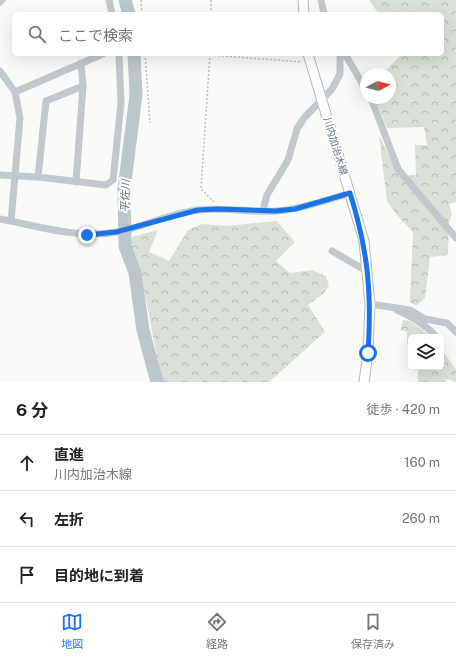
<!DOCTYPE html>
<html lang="ja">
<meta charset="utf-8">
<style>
:root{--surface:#fff;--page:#f6f6f6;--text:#222;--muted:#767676;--line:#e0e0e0;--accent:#1a73e8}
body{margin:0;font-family:"Public Sans","Noto Sans JP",sans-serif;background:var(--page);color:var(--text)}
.controls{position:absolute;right:12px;bottom:12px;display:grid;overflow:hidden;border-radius:6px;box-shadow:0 4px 16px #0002}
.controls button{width:36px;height:36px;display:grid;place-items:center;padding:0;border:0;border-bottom:1px solid var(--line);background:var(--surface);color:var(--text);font:20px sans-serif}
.compass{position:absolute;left:360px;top:68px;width:36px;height:36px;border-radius:50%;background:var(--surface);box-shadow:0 4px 16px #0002;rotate:83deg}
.stop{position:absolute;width:12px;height:12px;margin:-9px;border:3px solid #1a73e8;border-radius:50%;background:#fff}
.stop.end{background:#1a73e8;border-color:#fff;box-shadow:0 1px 4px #0008}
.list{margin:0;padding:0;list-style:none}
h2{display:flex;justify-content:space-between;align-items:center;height:52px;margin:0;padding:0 16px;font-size:17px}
h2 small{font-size:13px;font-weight:400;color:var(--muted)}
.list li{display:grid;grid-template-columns:26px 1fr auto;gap:12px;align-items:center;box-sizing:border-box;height:56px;padding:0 16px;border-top:1px solid var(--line)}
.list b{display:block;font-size:15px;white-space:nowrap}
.list p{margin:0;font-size:13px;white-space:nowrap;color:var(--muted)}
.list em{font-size:13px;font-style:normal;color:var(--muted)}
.icon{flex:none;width:22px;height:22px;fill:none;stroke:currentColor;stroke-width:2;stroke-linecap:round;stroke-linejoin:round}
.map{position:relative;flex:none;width:456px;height:382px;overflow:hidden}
.search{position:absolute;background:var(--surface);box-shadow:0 4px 16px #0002;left:12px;right:12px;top:12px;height:44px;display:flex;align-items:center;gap:10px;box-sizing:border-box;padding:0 14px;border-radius:6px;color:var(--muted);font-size:15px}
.sheet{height:220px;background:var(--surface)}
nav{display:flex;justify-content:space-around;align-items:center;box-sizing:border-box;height:56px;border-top:1px solid var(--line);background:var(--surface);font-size:11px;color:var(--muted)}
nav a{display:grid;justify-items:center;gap:2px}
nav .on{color:var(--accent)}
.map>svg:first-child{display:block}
</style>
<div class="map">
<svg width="456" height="382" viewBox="0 0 456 382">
<defs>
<pattern id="forest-crowns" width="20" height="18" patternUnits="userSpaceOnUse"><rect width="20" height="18" fill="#dadfd7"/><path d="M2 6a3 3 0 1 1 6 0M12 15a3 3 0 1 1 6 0" fill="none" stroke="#b4b9b4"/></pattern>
</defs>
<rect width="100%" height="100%" fill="#fafaf8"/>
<!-- forest -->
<g fill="url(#forest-crowns)">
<path d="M 369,0 L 456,0 L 456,202 L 449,204 L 452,214 L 449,221 L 448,255 L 430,257 L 425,298 L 416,306 L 410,302 L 413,232 L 396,214 L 387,201 L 379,135 L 399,176 L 416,175 L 415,145 L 427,145 L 424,127 L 387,128 L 375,98 L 390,98 L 390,74 L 382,74 L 402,54 L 442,54 L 442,14 L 379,14 Z"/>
<path d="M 277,221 L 295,242 L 276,261 L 290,273 L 312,270 L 326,276 L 329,286 L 323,294 L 308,305 L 325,332 L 269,382 L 156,382 L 159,366 L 139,265 L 130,246 L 132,237 L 158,230 L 149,252 L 169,261 L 188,230 L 202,224 L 227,226 Z"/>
<path d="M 403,320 L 410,321 L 432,337 L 411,337 L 411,345 L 407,344 L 407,332 L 400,330 Z"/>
<path d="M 441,349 L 456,369 L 456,382 L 447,379 L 444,382 L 418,382 L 418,367 L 441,367 Z"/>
</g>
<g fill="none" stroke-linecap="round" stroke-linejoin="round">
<!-- river -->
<g stroke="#bbc7cb" stroke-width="13">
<path d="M 125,0 L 129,14"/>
<path d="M 134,54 L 136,95 L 124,189 L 125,246 L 135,273 L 143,330 L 157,382"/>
</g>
<!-- major casing -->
<g stroke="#b5babe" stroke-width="11">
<g id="major">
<path d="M 303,0 L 304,14"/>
<path d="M 308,54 L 364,241 L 370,304 L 368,353 L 364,382"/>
</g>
</g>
<!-- path -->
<g stroke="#bbbfc2" stroke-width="1.5" stroke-dasharray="2 2" stroke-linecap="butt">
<path d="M 141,0 L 142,14"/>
<path d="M 211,14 L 211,0"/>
<path d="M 145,54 L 150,123"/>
<path d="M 210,54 L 201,189 L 214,202"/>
<path d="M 210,55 L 302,62"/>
</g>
<!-- minor -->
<g stroke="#c3c8cc" stroke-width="7">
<path d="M 109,0 L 112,14"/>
<path d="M 321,0 L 324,14"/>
<path d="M 0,2 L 2,0"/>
<path d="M 345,54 L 366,90"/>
<path d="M 0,71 L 15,92 L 20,118 L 11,221"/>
<path d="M 15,92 L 103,54"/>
<path d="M 371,98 L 398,169 L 456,238"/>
<path d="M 0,175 L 38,177 L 106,185 L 113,180 L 121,103 L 119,54"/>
<path d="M 38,177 L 46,101 L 83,86"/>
<path d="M 76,182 L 83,86 L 81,63"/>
<path d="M 263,210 L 267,195 L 288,160 L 297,129 L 304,118 L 332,89 L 340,74 L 340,54"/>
<path d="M 0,219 C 38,226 78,239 117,232 C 144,227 170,213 198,210 C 225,207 251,213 277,211 C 302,209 326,200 351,193"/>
<path d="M 332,251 L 368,272"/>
<path d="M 370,304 L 410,310 L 425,319 L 447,323 L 456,332"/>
<path d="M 397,310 C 411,317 426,324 436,337"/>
</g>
<!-- major -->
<use href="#major" stroke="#fff" stroke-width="9"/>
</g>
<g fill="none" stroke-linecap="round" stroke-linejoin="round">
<!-- route -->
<path stroke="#1a73e8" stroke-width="5" d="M 87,235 L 116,232 L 198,210 L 218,209 L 275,211 L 295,209 L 350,193 C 368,250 372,294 368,353"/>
</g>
<g text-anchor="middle" stroke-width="4" stroke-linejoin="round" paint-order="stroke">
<!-- street labels -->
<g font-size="10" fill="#657683" stroke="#fff">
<text transform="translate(336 146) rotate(73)" y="4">川内加治木線</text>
</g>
<!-- water labels -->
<g font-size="11" font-style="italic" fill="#60757c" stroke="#fff">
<text transform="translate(125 196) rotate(-88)" y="4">平佐川</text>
</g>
</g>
</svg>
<div class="controls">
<button><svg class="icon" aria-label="layers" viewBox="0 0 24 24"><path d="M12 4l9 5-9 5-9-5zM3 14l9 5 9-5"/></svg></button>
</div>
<svg class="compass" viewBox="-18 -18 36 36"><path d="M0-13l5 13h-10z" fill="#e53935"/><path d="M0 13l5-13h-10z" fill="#767676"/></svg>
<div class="stop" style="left:368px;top:353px"></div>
<div class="stop end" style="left:87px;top:235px"></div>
<div class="search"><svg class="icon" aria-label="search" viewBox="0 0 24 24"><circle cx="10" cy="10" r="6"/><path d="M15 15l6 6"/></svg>ここで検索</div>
</div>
<section class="sheet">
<h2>6 分<small>徒歩 · 420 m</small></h2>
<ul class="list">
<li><svg class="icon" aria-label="ahead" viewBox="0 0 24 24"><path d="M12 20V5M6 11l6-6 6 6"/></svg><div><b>直進</b><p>川内加治木線</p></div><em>160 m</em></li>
<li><svg class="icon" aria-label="left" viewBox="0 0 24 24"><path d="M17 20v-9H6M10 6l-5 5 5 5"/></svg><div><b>左折</b></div><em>260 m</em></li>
<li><svg class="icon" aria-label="arrive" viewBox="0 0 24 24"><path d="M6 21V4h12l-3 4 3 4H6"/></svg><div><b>目的地に到着</b></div></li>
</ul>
</section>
<nav>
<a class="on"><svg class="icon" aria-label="map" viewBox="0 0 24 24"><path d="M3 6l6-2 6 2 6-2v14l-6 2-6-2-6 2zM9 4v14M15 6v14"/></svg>地図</a>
<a><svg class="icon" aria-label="directions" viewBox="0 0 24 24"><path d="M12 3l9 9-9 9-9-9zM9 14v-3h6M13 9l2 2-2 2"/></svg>経路</a>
<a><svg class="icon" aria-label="saved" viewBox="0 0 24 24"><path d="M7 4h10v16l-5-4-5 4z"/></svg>保存済み</a>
</nav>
